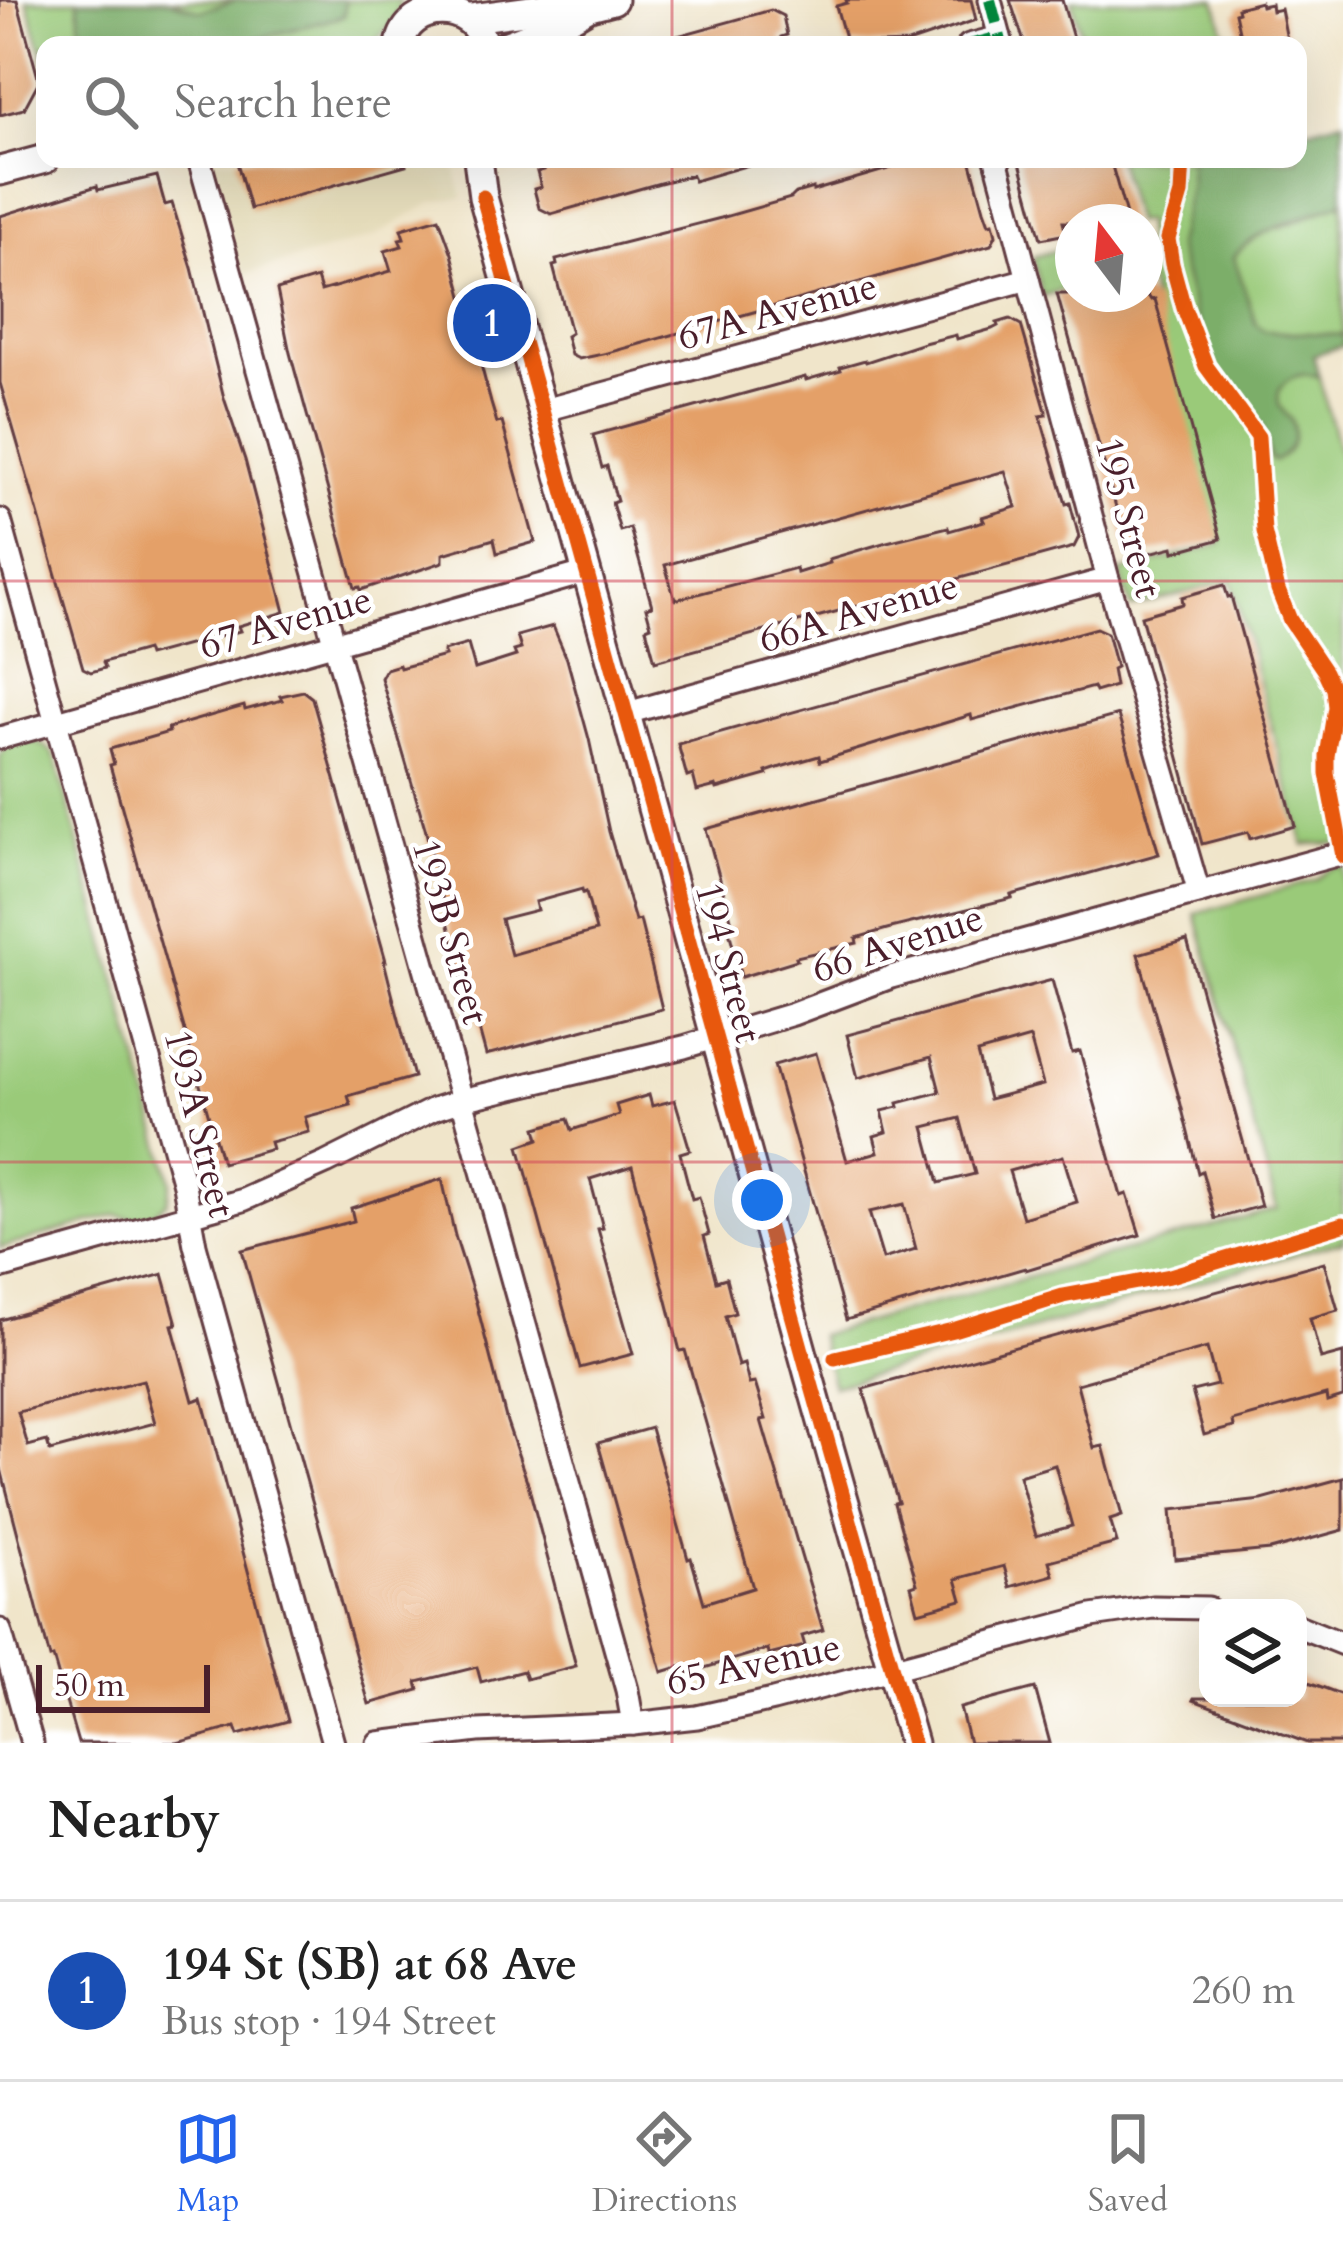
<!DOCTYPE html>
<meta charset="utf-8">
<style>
:root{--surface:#fff;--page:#f2f2f2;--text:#222;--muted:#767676;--line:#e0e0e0;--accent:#2563eb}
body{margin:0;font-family:Cardo,serif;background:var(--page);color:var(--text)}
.controls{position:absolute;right:36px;bottom:36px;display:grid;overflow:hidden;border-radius:24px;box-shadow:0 12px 48px #0002}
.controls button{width:108px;height:108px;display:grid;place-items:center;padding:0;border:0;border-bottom:3px solid var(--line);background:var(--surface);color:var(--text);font:60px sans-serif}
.compass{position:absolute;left:1055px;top:204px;width:108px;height:108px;border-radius:50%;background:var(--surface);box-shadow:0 12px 48px #0002;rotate:344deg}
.scale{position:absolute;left:36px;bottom:30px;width:174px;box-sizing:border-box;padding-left:12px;border:6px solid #4a1f2b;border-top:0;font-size:33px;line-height:42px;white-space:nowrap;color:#4a1f2b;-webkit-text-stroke:9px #fff;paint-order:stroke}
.you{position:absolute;left:762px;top:1200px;width:42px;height:42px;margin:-30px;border:9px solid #fff;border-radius:50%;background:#1a73e8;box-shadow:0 0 0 18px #1a73e833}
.badge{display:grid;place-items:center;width:78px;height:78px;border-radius:50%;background:var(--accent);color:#fff;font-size:39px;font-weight:700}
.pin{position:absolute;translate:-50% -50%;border:6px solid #fff;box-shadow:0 3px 12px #0006}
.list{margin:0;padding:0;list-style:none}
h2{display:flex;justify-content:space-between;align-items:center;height:156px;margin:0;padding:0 48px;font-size:51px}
h2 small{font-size:39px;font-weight:400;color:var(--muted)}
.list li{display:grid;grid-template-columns:78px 1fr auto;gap:36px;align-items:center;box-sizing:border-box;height:180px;padding:0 48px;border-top:3px solid var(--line)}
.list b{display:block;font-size:45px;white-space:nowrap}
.list p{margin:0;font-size:39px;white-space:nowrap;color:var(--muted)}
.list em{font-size:39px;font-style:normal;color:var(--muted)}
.icon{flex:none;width:66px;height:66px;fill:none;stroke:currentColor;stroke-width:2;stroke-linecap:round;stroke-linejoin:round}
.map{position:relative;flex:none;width:1343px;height:1743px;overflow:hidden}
.search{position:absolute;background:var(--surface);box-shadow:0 12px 48px #0002;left:36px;right:36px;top:36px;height:132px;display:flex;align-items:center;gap:30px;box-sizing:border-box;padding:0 42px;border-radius:24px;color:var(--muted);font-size:45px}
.sheet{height:336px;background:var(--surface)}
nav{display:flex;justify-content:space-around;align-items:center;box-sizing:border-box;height:168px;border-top:3px solid var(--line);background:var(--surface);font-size:33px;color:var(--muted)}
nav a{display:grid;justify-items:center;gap:6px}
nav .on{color:var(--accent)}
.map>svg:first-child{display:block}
</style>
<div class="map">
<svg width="1343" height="1743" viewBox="0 0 1343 1743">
<rect width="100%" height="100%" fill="#fff"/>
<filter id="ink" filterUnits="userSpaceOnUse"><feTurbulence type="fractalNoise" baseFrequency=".00833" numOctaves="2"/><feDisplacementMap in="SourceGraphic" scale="24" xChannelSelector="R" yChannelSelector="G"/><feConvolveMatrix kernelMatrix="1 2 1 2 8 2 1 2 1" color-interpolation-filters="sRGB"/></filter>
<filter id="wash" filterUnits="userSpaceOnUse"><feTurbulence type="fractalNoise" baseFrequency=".004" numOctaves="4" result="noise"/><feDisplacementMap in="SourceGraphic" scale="48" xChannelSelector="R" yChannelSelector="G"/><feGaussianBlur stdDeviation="2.7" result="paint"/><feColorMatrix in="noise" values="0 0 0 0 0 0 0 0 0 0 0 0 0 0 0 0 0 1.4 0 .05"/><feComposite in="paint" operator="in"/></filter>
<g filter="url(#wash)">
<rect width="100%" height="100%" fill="#f0e5ca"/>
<!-- built -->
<path fill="#e4dbba" d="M 210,159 L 452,159 L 463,197 L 433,202 L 373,237 L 242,275 Z"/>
<!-- green -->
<g fill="#9aca79" stroke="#727452" stroke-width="3">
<path d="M 27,0 L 400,0 L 400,1 C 397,22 385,33 369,45 L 45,45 L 45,64 Z"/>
<path d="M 1072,0 L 1216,0 L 1228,45 L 1084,45 Z"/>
<path d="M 1117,159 L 1259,159 L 1279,228 L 1343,202 L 1343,335 L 1307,333 L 1343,466 L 1343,842 C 1326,846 1319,842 1304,845 L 1231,580 L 1131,608 L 1120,572 L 1221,544 L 1145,271 L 1145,222 L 1134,222 Z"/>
<path d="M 1073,245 L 1073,287 L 1042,296 L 1033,257 Z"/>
<path d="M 25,741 C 39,741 51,747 56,760 L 171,1181 L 167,1202 L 152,1214 L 137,1219 L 116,1215 L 0,1248 L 0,754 L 9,746 Z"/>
<path d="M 1343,865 L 1343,1241 L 833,1386 L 819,1335 L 1277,1209 L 1196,914 L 1315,880 L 1329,869 Z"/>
</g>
<!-- forest -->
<g fill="#7bae69" stroke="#62664a" stroke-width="3">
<path d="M 78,0 L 169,0 L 200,11 L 238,0 L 345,0 L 344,16 L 234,45 L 86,45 L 80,25 Z"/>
<path d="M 1343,120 L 1343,202 C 1313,214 1251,231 1234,257 L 1256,324 L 1264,331 L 1343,335 L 1343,346 L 1313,355 L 1319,377 C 1302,369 1273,380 1279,404 C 1280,409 1288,416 1291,420 C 1299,437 1289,455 1274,461 L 1270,459 L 1262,427 L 1216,373 L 1195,315 L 1180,261 L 1176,245 L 1190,184 L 1189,159 L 1298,159 L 1298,132 Z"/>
</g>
<g id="blocks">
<!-- building -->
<g fill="#e4a068" fill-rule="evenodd">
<path d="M 0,0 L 17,0 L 39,81 L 24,109 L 0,115 Z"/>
<path d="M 846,0 L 971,0 L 976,20 L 908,43 L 847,45 L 836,6 L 847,3 Z"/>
<path d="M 1010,0 L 1062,0 L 1075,45 L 1025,45 Z"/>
<path d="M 1260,2 L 1261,6 L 1271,4 L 1272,11 L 1281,9 L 1288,45 L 1242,45 L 1235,13 L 1238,12 L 1237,8 Z"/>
<path d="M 771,10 L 783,16 L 787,35 L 781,37 L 783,45 L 671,45 L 670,38 Z"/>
<path d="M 236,159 L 405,159 L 406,165 L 250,209 Z"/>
<path d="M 541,159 L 748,159 L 749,165 L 694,181 L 692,175 L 660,183 L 551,214 L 539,208 L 534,189 L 541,187 L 537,172 L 544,170 Z"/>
<path d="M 922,159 L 970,159 L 984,210 L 989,224 L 993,223 L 996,235 L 991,245 L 608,353 L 579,359 L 571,355 L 566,336 L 571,333 L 553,266 L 557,265 L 556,260 L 721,218 L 791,198 L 796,193 L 813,188 L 813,191 Z"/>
<path d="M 1019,159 L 1110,159 L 1128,222 L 1063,222 L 1066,234 L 1041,239 Z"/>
<path d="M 157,176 L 165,205 L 172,203 L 192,268 L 224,398 L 245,460 L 285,612 L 238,626 L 240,631 L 148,656 L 146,650 L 103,662 L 105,668 L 91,672 L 83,668 L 0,383 L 0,216 L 97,186 L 98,190 Z"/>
<path d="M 439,218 L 452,254 L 491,403 L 497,423 L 502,422 L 535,542 L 497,553 L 494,539 L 443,554 L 443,562 L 361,590 L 360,587 L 355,588 L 330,498 L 290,353 L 277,290 L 317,278 L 321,291 L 391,271 L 385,251 L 402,246 L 399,239 L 404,238 L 401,229 Z"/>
<path d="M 1057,294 L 1147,294 L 1151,300 L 1155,299 L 1221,539 L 1174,552 L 1173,547 L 1130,558 Z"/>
<path d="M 1010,319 L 1021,325 L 1046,411 L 1046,415 L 1040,416 L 1066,504 L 1070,503 L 1079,537 L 1074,547 L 655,661 L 646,628 L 651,626 L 646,608 L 652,606 L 630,528 L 620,531 L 612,503 L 617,501 L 607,466 L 602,468 L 593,435 L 805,377 L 806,380 L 841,370 L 840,367 L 865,360 L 866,362 L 924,343 L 956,335 L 957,339 L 992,329 L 998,326 L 997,323 ZM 1005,471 L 1016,507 L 982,517 L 984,521 L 949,531 L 948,527 L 887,542 L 829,559 L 830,563 L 797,573 L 796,568 L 675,600 L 665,565 Z"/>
<path d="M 1224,585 L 1228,597 L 1231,596 L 1295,826 L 1250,839 L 1248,832 L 1202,844 L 1141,616 L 1183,604 L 1182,597 Z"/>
<path d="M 553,626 L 567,659 L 589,739 L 609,832 L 635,921 L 640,920 L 662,1009 L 486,1055 L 469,993 L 466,994 L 425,828 L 381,678 L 386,669 L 399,665 L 400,668 L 445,656 L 443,651 L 468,644 L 475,669 L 516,656 L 514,651 L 521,649 L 517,636 ZM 582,889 L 583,893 L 586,892 L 596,931 L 511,955 L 501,919 L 537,910 L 535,902 Z"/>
<path d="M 1096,628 L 1107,633 L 1116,667 L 1112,669 L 1115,686 L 1095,692 L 1093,687 L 972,720 L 971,715 L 820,761 L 819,756 L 784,766 L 766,772 L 767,775 L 717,789 L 716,786 L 697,791 L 693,775 L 687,777 L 678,744 Z"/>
<path d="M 303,691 L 312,698 L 386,961 L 384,961 L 392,993 L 414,1077 L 348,1096 L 351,1105 L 305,1117 L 309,1132 L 270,1142 L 272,1149 L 222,1163 L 110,765 L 114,764 L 110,749 L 169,732 L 168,728 L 244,706 L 245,710 L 282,700 L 280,696 Z"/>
<path d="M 1118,715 L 1159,854 L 1011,895 L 1012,898 L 887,929 L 856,938 L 857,943 L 796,957 L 797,960 L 741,977 L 728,927 L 733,926 L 706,829 Z"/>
<path d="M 1187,940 L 1261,1206 L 1215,1219 L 1202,1171 L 1198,1173 L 1180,1101 L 1138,954 Z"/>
<path d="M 1052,980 L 1072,1053 L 1080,1051 L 1121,1196 L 1127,1194 L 1140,1235 L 1026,1270 L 1025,1268 L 846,1320 L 774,1065 L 816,1053 L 847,1161 L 878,1152 L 874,1136 L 887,1132 L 882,1111 L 899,1107 L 898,1103 L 940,1092 L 931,1057 L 858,1078 L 847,1035 ZM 1030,1038 L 1043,1085 L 989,1099 L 977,1053 ZM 960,1118 L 975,1174 L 939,1183 L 924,1127 ZM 1063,1156 L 1077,1202 L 1023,1218 L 1009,1171 ZM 904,1204 L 916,1249 L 883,1259 L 869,1212 Z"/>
<path d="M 649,1095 L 652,1106 L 675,1100 L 690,1150 L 680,1153 L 692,1199 L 699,1197 L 709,1234 L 704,1236 L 716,1281 L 726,1278 L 735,1313 L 725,1316 L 738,1366 L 744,1364 L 749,1384 L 755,1383 L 766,1419 L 761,1420 L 823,1630 L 802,1636 L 805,1646 L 769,1655 L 768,1649 L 688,1673 L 685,1665 L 662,1672 L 598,1443 L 651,1428 L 688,1559 L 691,1558 L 704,1603 L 753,1588 L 685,1350 L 680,1351 L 632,1166 L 590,1179 L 603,1228 L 598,1229 L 633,1354 L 580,1368 L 519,1146 L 539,1139 L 536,1128 L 568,1119 L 572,1130 L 619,1115 L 616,1105 Z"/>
<path d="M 442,1179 L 455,1236 L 476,1302 L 507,1422 L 528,1484 L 576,1666 L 526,1679 L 523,1671 L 481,1682 L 477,1667 L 417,1682 L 419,1690 L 369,1704 L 242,1250 L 354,1221 L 351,1208 Z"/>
<path d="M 1324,1262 L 1338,1310 L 1310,1318 L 1321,1359 L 1343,1353 L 1343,1397 L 1327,1402 L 1326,1395 L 1233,1421 L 1234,1427 L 1204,1435 L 1192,1391 L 1217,1385 L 1207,1348 L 1077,1384 L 1094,1448 L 1103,1446 L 1122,1516 L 1110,1520 L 1117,1543 L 1049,1561 L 1053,1575 L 1010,1587 L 1004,1566 L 956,1579 L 962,1600 L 918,1612 L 911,1586 L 917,1584 L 894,1503 L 898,1502 L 863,1389 ZM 1055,1465 L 1072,1526 L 1036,1536 L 1019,1476 Z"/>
<path d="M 163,1274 L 177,1324 L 172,1325 L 193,1401 L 202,1398 L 288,1721 L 238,1735 L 235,1727 L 177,1743 L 78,1743 L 53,1657 L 50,1658 L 0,1465 L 0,1320 ZM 143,1380 L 155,1423 L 50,1451 L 47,1441 L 28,1446 L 18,1412 Z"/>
<path d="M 1343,1478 L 1343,1530 L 1270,1550 L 1175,1559 L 1171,1510 L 1262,1500 Z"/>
<path d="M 1298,1678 L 1343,1695 L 1343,1743 L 1307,1743 L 1193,1700 L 1194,1698 L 1298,1698 Z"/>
<path d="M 1035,1688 L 1050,1743 L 969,1743 L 960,1708 Z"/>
</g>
</g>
</g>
<g filter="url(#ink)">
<use href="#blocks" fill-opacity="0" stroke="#633d43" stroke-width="3"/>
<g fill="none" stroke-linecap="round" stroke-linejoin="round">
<!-- minor casing -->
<g stroke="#633d43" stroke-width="27">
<g id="minor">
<path d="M 990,0 L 1002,45"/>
<path d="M 969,45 L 1000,37"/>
<path d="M 199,159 L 627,1690 L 633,1724"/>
<path d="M 996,159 L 1108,579 L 1199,893"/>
<path d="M 544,410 L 1028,279"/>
<path d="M 0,520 L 184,1185 L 195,1245 L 333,1743"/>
<path d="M 627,713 L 1108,579"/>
<path d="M 0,738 L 588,572"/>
<path d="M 0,1268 L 243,1200 L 326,1163 L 434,1109 L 462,1100 L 684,1047 L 793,1014 L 891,977 L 1343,853"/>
<path d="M 1298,1626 L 1343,1644"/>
<path d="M 0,1630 L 32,1743"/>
<path d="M 378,1743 L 478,1731 L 633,1724 L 697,1717 L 773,1700 L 1092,1616 L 1153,1607 L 1208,1608"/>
</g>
</g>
<!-- tertiary casing -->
<g stroke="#633d43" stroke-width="33">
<g id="tertiary">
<path d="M 472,18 L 554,7 L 590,6 L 613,0"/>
<path d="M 400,45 C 408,0 475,0 483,45"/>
<path d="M 507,45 L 556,26 L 586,8"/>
<path d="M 478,159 L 483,197 L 809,1376 L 913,1743"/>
<path d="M 0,171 L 45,159"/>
</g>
</g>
<!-- minor -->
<use href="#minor" stroke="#fff" stroke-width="21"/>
<!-- tertiary -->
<use href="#tertiary" stroke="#fff" stroke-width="27"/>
<!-- quiet -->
<g stroke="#00873e" stroke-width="12" stroke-dasharray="24 12" stroke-linecap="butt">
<path d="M 990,0 L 1002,45"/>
<path d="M 969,45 L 1000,37"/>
</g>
<!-- cycleway casing -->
<g stroke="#fff" stroke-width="22">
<g id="cycleway">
<path d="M 1183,159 L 1181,194 L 1168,239 L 1172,264 L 1184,308 L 1206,366 L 1258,437 L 1264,531 L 1278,590 L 1290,620 L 1325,672 L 1333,689 L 1335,707 L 1327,756 L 1327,773 L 1343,856"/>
<path d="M 483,197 L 809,1376 L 913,1743"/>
<path d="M 835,1358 L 953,1330 L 1063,1296 L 1170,1276 L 1343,1224"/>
</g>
</g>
<!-- cycleway -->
<use href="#cycleway" stroke="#e8590c" stroke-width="15"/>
</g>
</g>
<!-- grid -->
<path fill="none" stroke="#d1495b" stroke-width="3" stroke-opacity="0.55" d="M 672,0 L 672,45M 672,159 L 672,1743M 0,581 L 1343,581M 0,1162 L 1343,1162"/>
<g text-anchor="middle" stroke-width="9" stroke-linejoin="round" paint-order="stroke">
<!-- street labels -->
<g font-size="39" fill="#4a1f2b" stroke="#fff">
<text transform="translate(777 310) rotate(-15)" y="14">67A Avenue</text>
<text transform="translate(1130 517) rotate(75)" y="14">195 Street</text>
<text transform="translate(858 611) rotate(-16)" y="14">66A Avenue</text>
<text transform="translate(285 621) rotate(-16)" y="14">67 Avenue</text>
<text transform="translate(452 931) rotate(74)" y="14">193B Street</text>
<text transform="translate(897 942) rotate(-18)" y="14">66 Avenue</text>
<text transform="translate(730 962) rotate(75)" y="14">194 Street</text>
<text transform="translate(201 1123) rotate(76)" y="14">193A Street</text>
<text transform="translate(753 1663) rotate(-12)" y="14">65 Avenue</text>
</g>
</g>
</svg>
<div class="controls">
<button><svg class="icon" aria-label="layers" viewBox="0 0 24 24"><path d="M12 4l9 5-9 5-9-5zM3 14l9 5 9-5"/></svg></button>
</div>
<svg class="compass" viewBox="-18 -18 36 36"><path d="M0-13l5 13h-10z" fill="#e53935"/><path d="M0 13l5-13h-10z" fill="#767676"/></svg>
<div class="scale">50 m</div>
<div class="you"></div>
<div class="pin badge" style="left:492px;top:323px;background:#1a4fb4">1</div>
<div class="search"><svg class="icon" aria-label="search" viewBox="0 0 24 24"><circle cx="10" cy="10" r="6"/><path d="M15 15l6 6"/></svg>Search here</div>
</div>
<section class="sheet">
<h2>Nearby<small></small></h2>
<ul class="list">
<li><span class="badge" style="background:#1a4fb4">1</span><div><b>194 St (SB) at 68 Ave</b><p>Bus stop · 194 Street</p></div><em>260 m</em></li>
</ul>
</section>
<nav>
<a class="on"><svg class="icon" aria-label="map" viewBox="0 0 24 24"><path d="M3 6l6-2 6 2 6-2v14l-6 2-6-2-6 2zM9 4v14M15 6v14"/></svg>Map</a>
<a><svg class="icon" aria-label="directions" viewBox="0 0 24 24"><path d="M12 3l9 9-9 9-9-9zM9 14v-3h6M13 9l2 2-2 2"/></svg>Directions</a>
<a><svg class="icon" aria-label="saved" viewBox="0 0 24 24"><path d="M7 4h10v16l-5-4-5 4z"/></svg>Saved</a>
</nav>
